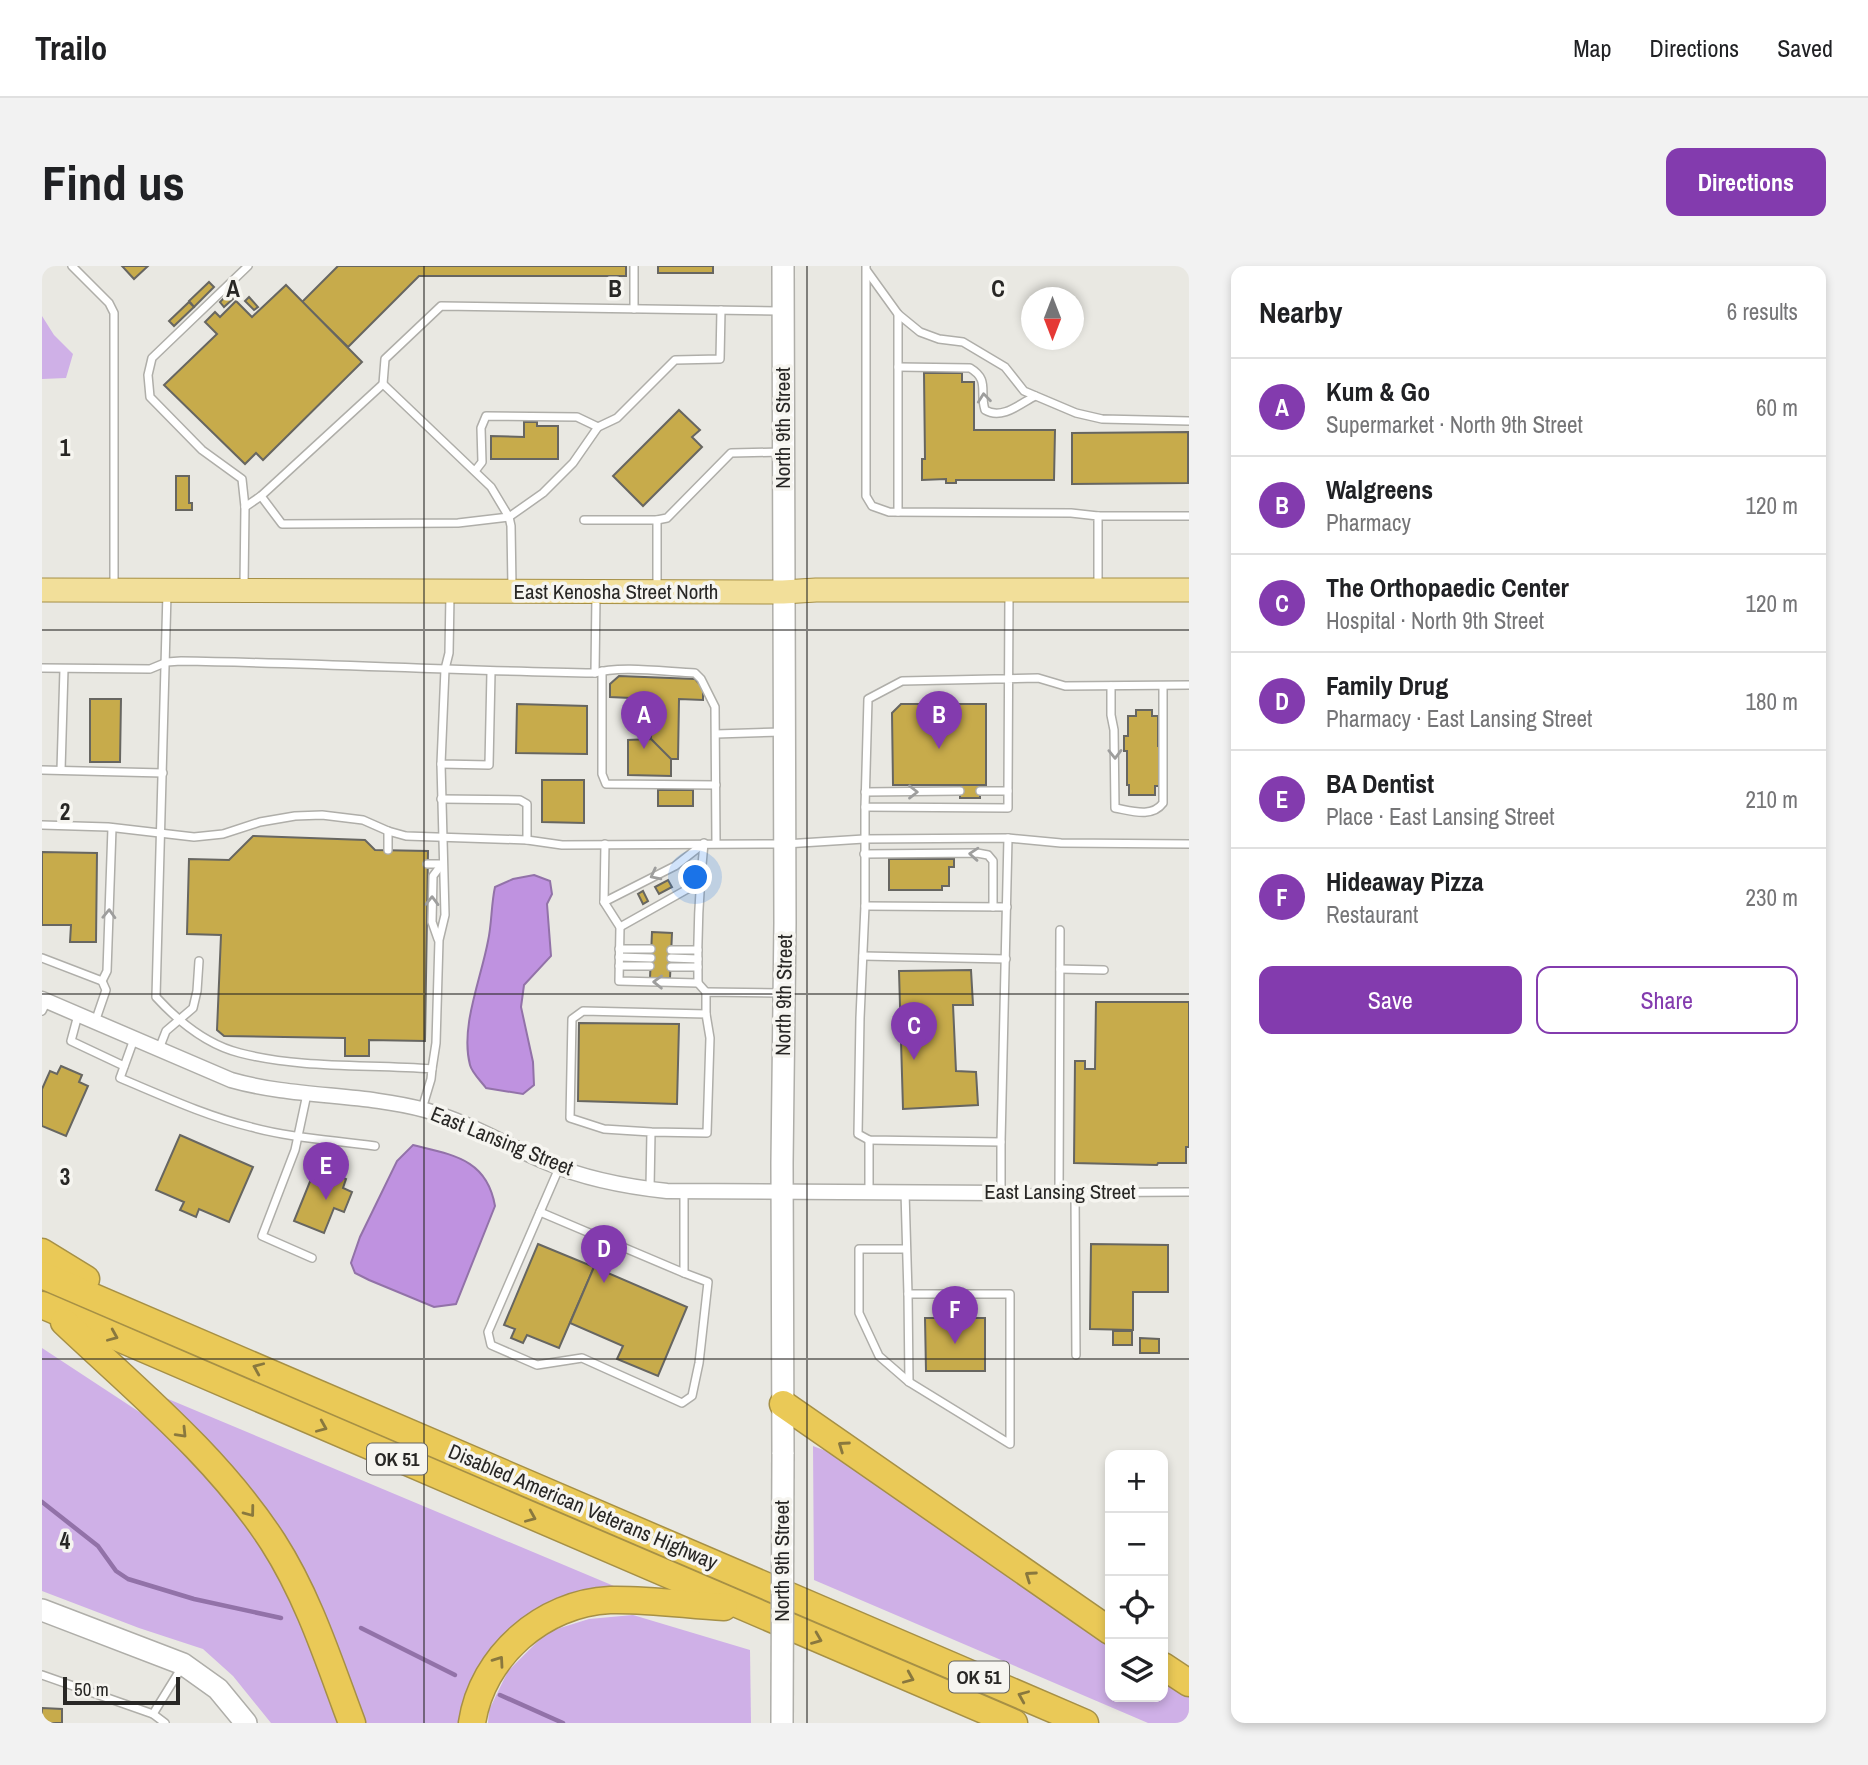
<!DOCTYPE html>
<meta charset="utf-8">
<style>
:root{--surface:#fff;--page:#f2f2f2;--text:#202124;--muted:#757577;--line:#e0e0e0;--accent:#833bae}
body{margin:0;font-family:"Archivo Narrow",sans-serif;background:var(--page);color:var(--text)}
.controls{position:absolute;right:21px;bottom:21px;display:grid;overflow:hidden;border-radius:14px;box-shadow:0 4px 10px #0003}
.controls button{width:63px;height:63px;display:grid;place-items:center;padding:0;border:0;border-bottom:2px solid var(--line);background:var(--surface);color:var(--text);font:35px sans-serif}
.compass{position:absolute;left:979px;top:21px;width:63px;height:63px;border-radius:50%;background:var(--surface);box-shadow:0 4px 10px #0003;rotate:180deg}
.scale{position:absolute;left:21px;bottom:18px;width:117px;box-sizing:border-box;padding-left:7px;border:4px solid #282725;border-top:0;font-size:19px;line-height:24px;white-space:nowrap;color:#282725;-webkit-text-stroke:5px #f6f5f0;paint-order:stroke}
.you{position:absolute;left:654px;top:612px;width:24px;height:24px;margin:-18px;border:5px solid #fff;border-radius:50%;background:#1a73e8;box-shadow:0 0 0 10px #1a73e833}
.badge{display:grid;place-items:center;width:46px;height:46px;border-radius:50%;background:var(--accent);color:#fff;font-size:23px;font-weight:700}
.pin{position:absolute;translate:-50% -58px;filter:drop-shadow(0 2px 4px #0008)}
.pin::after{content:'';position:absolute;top:37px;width:24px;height:21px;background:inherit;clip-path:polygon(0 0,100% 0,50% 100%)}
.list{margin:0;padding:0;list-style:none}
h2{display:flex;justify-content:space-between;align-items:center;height:91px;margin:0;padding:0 28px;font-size:30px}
h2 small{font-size:23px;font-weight:400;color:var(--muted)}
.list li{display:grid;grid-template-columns:46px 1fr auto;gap:21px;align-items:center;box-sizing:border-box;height:98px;padding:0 28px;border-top:2px solid var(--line)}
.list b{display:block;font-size:26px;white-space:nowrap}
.list p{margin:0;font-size:23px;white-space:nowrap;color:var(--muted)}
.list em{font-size:23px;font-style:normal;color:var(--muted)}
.actions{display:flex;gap:14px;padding:21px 28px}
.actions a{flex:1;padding:16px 0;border:2px solid var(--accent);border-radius:14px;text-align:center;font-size:24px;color:var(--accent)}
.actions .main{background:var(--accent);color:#fff}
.icon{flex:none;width:38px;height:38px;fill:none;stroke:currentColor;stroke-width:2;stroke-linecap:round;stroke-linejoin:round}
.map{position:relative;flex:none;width:1147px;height:1457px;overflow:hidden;border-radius:14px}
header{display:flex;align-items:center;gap:42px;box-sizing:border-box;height:98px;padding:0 35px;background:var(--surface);border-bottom:2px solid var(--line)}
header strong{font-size:33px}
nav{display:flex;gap:38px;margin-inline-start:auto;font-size:24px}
.intro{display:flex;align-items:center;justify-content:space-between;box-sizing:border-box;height:168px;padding:0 42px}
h1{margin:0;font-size:49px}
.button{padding:18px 32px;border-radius:14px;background:var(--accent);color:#fff;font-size:24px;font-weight:700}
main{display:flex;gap:42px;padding:0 42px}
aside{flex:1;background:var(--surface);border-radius:14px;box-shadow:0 4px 10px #0003}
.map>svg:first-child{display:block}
</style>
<header>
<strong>Trailo</strong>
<nav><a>Map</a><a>Directions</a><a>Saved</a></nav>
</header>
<div class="intro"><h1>Find us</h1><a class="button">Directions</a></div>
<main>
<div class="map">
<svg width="1147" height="1457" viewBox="0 0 1147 1457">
<rect width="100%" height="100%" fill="#e9e8e2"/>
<!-- green -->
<g fill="#cfb0e7">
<path d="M 0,50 L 12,69 L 31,88 L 24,112 L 0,113 Z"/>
<path d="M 0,1082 L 102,1149 L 161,1206 L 205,1257 L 252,1340 L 297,1457 L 229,1457 L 191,1410 L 161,1383 L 97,1362 L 0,1325 Z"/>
<path d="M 119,1130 L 591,1328 L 517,1339 L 422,1457 L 316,1457 L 287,1373 Z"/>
<path d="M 771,1180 L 787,1186 L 1033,1357 L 1068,1378 L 1068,1431 L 1121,1431 L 1121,1410 L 1147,1428 L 1147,1457 L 1106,1457 L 772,1314 Z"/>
<path d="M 591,1349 L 708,1384 L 709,1457 L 446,1457 L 447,1444 L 466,1405 L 505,1366 L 547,1353 Z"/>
</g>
<!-- water -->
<g fill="#bf92e0" stroke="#9272a8" stroke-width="2">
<path d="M 492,609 L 508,615 L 510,628 L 505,638 L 509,690 L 482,719 L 479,741 L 491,796 L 492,819 L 481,828 L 444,822 C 439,815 430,807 428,799 C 418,761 439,713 446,675 C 450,657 449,639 453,621 L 471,613 Z"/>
<path d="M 371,879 C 411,889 445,893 453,940 L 414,1038 L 392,1041 L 327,1014 L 313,1007 L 309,997 L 318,971 L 355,895 Z"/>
</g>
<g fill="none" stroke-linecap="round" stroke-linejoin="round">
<!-- stream -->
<g stroke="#9272a8" stroke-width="4.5">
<path d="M 0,1236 L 56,1280 L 74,1305 L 86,1313 L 152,1333 L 239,1352"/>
<path d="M 319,1362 L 413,1409"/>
<path d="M 458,1429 L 521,1457"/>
</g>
</g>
<!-- building -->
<g fill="#c7ab4b" stroke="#676661" stroke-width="2">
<path d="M 80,0 L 106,0 L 92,13 Z"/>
<path d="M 296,0 L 584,0 L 584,10 L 377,10 L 306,81 L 260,36 Z"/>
<rect x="616" y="0" width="55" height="7"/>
<path d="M 167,16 L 172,21 L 152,41 L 147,35 Z"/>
<path d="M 244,19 L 320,96 L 221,194 L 214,187 L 203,198 L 122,119 L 175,68 L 163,56 L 173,46 L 178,51 L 194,35 L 210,51 Z"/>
<path d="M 187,27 L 192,32 L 182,41 L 178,36 Z"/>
<path d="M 207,31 L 216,41 L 212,44 L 203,35 Z"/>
<path d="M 147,36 L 152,41 L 132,60 L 127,55 Z"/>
<path d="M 882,107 L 920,107 L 920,116 L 932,116 L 932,164 L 1013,164 L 1012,214 L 914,214 L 914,217 L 904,217 L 904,213 L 880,214 L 880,193 L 883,193 Z"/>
<path d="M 637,144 L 658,164 L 650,171 L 660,181 L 601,240 L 571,210 Z"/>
<path d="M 482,156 L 495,156 L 495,160 L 516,160 L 516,193 L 449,193 L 449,170 L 482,171 Z"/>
<path d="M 1146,166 L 1146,217 L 1030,218 L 1030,167 Z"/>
<path d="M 134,210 L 147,210 L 147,237 L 150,237 L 150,244 L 134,244 Z"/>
<path d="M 577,410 L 653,413 L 661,422 L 661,434 L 637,433 L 636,493 L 627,493 L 609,473 L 610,433 L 568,431 L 568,418 Z"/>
<path d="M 48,433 L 79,433 L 78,496 L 48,496 Z"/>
<path d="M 475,438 L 545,440 L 545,488 L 474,487 Z"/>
<path d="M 859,438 L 944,438 L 944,519 L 851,519 L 850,447 Z"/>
<path d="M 1094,444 L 1110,444 L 1110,450 L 1116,450 L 1116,480 L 1119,480 L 1119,491 L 1117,491 L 1117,520 L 1113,520 L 1113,529 L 1087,529 L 1087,519 L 1085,519 L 1085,485 L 1082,485 L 1082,470 L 1086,470 L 1086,450 L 1094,450 Z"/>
<path d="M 609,473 L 629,493 L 629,510 L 586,509 L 586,474 Z"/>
<path d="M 500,514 L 542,514 L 542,557 L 500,556 Z"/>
<rect x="918" y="519" width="20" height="13"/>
<rect x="616" y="524" width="35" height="16"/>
<path d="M 211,570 L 323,574 L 333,584 L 386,585 L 383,775 L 327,774 L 327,790 L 303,790 L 303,772 L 182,770 L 175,764 L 179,669 L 145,668 L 147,593 L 187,594 Z"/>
<path d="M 0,586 L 55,587 L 54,676 L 28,676 L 29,659 L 0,659 Z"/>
<path d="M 847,593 L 912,593 L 912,601 L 907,601 L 907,620 L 900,620 L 900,624 L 847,624 Z"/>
<path d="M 626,614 L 630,621 L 617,628 L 613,621 Z"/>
<path d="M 601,625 L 606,635 L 601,638 L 596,628 Z"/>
<path d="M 610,666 L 630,667 L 628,712 L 608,712 Z"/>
<path d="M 929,704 L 931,739 L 911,739 L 914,805 L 934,806 L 936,839 L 861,843 L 857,705 Z"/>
<path d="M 1054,736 L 1147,736 L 1147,881 L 1144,881 L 1144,897 L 1116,897 L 1115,899 L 1032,897 L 1033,795 L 1043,795 L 1043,803 L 1053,803 Z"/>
<path d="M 537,757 L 637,758 L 635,838 L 536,835 Z"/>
<path d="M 19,800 L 40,809 L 37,816 L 46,820 L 24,870 L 0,860 L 0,823 L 8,805 L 15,808 Z"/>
<path d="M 138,869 L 211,901 L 187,956 L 157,943 L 154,951 L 138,944 L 142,936 L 114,924 Z"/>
<path d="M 289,897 L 297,901 L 294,909 L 304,913 L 301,922 L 310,926 L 302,946 L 292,942 L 282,967 L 252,955 L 269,913 L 274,915 L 279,902 L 286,905 Z"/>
<path d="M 496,978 L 552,1001 L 517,1082 L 485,1069 L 481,1077 L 469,1072 L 473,1063 L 462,1059 Z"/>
<path d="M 1049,978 L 1126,979 L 1126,1026 L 1091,1026 L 1091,1064 L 1048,1063 Z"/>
<path d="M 552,1001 L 645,1041 L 616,1110 L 575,1093 L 581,1080 L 528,1057 Z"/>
<path d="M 883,1052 L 943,1052 L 943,1105 L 884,1105 Z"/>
<rect x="1071" y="1065" width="19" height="14"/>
<path d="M 1098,1072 L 1117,1073 L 1117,1087 L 1098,1087 Z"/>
<path d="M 0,1442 L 20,1443 L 20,1457 L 0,1457 Z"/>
</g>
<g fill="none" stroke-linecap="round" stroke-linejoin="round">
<!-- lane casing -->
<g stroke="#afaea9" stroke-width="10">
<g id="lane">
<path d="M 30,0 L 67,37 L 72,47 L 72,320"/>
<path d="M 824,0 L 824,230 L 830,240 L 847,246 L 1029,247 L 1056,250 L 1056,320"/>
<path d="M 825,5 L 856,48 L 878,66 L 897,73 L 921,76 L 963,101 L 982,125 L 1034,147 L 1060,153 L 1147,155"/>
<path d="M 592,43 L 592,0"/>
<path d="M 856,101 L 928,102 C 948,114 937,125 943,144 C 960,154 978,138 993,130"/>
<path d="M 341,118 L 449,221 L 467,251 L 469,260 L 470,321"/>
<path d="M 433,205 L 440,196 L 439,162 L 444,150 L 535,151 L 556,161"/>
<path d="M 219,230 L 240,258 L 416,257 L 467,251 L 501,227 L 531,197 L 556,161 L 575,152 L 633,94 L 678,93 L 679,44"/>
<path d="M 203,241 L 219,230 L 341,118 L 343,93 L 399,40 L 737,45"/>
<path d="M 856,246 L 856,48"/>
<path d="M 1056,250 L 1147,250"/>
<path d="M 542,254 L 615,254 L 625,252 L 689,187 L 740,186"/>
<path d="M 202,320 L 203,241 L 200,213 L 160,184 L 108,131 L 106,109 L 110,92 L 206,0"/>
<path d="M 615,322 L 615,254"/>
<path d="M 125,327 L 114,731 C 136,755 166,779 198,787 C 260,803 327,798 390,803 L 389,813 L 380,843"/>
<path d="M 408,329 L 407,387 L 403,403 L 399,498 L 447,499 L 449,406"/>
<path d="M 967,329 C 967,394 966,460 966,525 L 966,542 L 823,541 L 826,433 L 860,415 L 996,412 L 1023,420 L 1147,419"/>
<path d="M 0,402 L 108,403 L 125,396 L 139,395 C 277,397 415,405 553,407 C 577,399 626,406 653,407 L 659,413 L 673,441 L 674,577"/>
<path d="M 560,405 L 560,508 L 564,518 L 674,519"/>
<path d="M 553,407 L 554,330"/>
<path d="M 1069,420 L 1069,449 L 1072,464 L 1073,542 C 1090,545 1110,552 1121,537 L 1121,420"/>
<path d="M 674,468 L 740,466"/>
<path d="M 0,504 L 121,507"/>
<path d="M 19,504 L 22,403"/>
<path d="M 938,525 L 966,525"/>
<path d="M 823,526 L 918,525"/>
<path d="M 399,533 L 478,534 L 485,538 L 485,574"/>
<path d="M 823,541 L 823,640 L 818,752 L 816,868 L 827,874 L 959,876 L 966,572"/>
<path d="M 0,559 L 66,561 L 152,571 L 181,568 L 218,556 L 253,550 L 280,549 L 321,554 L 346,565 L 364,570 L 485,574 L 520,579 L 743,578 L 822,573 L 966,572 L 1019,577 L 1147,578"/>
<path d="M 662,577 C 657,624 655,670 656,717 L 664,726"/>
<path d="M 563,578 L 562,636 L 578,661 L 577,715 L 656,717"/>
<path d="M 346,584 L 346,565"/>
<path d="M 822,588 L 935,587 L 946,589 L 951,595 L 951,641"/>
<path d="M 385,598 L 400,598"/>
<path d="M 562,636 L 633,600 L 661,578"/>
<path d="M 823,640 L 965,641"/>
<path d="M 578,661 L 658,616"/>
<path d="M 396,673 L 390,656 L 391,610 L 400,598"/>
<path d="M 577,683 L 609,683"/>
<path d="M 629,684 L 656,684"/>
<path d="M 821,690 L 964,693"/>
<path d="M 577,691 L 609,692"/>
<path d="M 0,692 L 60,715 L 64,724 L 53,756"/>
<path d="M 629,692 L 656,693"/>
<path d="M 577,700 L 608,700"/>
<path d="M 629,701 L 656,701"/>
<path d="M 1018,703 L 1062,704"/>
<path d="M 60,715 L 65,705 L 70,562"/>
<path d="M 0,745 L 5,735"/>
<path d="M 664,748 L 664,726 L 739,727"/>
<path d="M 36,749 L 29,775 L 82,800"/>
<path d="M 92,773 L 78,812 C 121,830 164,850 209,861 C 249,872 292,874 333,880"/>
<path d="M 117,783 L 124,765 L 151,742 L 155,725 L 157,695"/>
<path d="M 390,803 L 394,777 L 397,674 L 403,649 L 399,498"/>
<path d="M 265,828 L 253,884 L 220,970 L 270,992"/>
<path d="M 827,874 L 827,925"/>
<path d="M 959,876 L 959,927 L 1147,926"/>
<path d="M 517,902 L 446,1066 L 449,1079 L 495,1099 L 540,1092 L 640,1137 L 650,1130 L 657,1097 L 666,1016 L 642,1007 L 642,926"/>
<path d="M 608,922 L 609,866 L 562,863 L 528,852 L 530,753 L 541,745 L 664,748 L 668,772 L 665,867 L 609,866"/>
<path d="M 863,926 L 866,1028 L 968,1028 L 968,1178 L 867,1116 L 837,1090 L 817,1047 L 817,983 L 864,983"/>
<path d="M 1017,926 L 1018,664"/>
<path d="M 1033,926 L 1034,1089"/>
<path d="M 498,946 L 642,1007"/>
<path d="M 866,1028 L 867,1116"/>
<path d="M 0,1409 L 111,1448 L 123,1457"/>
<path d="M 111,1448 L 140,1401"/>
</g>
</g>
<!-- street casing -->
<g stroke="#afaea9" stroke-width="17">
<path id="street" d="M 0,733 L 189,814 C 252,832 320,827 383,844 C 429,857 463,879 506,897 C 541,912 587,921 625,925 L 959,927"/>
</g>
<!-- secondary casing -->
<g stroke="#afaea9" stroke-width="24">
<g id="secondary">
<path d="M 741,1188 L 740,897 L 743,657 L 741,0"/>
<path d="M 0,1344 L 141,1398 L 176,1423 L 204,1457"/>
</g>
</g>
<!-- primary casing -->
<g stroke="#a69046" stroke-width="25">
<path id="primary" d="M 0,324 L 741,326 L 774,324 L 1147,324"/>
</g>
<!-- highway casing -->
<g stroke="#a69046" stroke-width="29">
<g id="highway">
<path d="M 0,986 L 44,1013"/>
<path d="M 0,1009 L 1043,1457"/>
<path d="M 0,1039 L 972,1457"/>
<path d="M 22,1056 C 95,1125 176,1191 231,1276 C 267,1332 287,1396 310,1457"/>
<path d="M 741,1138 L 1068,1365"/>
<path d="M 1121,1400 L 1147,1417"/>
<path d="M 430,1457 C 440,1390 501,1337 568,1334 C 606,1333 645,1339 682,1341"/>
</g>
</g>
<!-- lane -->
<use href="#lane" stroke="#fff" stroke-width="7"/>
<!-- street -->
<use href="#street" stroke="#fff" stroke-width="14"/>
<!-- secondary -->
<use href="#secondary" stroke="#fff" stroke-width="21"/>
<!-- primary -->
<use href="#primary" stroke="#f2df9a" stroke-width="23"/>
<!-- highway -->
<use href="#highway" stroke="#eac957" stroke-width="26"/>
<!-- secondary-bridge casing -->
<g stroke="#afaea9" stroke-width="24" stroke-linecap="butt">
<path id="secondary-bridge" d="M 740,1457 L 741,1188"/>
</g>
<!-- secondary-bridge -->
<use href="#secondary-bridge" stroke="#fff" stroke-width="21"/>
</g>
<!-- one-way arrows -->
<defs><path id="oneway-chevron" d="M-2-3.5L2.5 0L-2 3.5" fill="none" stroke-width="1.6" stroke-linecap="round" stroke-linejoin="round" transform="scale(1.75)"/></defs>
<g stroke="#9e9e9d">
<use href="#oneway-chevron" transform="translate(942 132) rotate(-96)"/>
<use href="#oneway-chevron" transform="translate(1073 488) rotate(89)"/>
<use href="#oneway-chevron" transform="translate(871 526)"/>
<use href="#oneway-chevron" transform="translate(932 588) rotate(-176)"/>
<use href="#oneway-chevron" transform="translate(613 609) rotate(153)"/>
<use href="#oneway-chevron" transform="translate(390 635) rotate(-89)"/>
<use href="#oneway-chevron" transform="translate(67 648) rotate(-88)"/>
<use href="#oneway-chevron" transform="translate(616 716) rotate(-179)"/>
</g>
<g stroke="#89783e">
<use href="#oneway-chevron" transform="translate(71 1070) rotate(23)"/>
<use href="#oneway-chevron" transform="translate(216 1102) rotate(-157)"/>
<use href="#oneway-chevron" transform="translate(280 1161) rotate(23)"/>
<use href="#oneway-chevron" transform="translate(140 1167) rotate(46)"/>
<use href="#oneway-chevron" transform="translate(801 1180) rotate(-145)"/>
<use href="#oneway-chevron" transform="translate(208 1246) rotate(53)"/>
<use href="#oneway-chevron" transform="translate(489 1251) rotate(23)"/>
<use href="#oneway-chevron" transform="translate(988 1310) rotate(-145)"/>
<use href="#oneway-chevron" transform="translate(775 1373) rotate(22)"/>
<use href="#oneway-chevron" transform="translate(457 1395) rotate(-55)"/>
<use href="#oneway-chevron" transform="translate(867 1412) rotate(23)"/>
<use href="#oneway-chevron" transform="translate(981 1430) rotate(-157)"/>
</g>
<!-- grid -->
<path fill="none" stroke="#282725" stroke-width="2" stroke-opacity="0.55" d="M 382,0 L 382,1457M 765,0 L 765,1457M 0,364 L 1147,364M 0,728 L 1147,728M 0,1093 L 1147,1093"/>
<g text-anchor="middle" stroke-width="7" stroke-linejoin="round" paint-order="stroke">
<!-- shield labels -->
<g fill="#f6f5f0" stroke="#666562" stroke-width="2">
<rect x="325" y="1177.5" width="60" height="31" rx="5"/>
<rect x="907" y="1395.5" width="60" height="31" rx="5"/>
</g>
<g font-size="19" font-weight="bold" fill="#282725">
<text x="355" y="1200">OK 51</text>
<text x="937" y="1418">OK 51</text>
</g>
<!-- street labels -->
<g font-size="21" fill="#282725" stroke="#f6f5f0">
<text transform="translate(741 162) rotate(-90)" y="7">North 9th Street</text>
<text x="574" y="333">East Kenosha Street North</text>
<text transform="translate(742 729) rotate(-89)" y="7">North 9th Street</text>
<text transform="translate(460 875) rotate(22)" y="7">East Lansing Street</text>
<text x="1018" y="933">East Lansing Street</text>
<text transform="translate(541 1241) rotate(23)" y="7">Disabled American Veterans Highway</text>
<text transform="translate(740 1295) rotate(-90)" y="7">North 9th Street</text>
</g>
</g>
<g font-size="23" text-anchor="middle" font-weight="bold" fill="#282725" stroke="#f6f5f0" stroke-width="7" stroke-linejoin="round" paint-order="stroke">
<text x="191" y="31">A</text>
<text x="573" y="31">B</text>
<text x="956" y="31">C</text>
<text x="23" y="190">1</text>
<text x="23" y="554">2</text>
<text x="23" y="919">3</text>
<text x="23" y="1283">4</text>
</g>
</svg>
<div class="controls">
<button>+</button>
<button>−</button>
<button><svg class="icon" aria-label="locate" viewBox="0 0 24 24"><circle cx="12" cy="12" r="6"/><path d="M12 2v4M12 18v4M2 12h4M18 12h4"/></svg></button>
<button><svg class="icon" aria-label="layers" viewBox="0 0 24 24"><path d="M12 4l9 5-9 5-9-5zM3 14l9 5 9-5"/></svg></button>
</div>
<svg class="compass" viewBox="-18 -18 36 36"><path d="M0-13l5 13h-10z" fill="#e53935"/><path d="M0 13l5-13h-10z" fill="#757577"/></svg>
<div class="scale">50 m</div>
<div class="you"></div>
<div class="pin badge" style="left:602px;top:483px">A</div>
<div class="pin badge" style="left:897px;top:483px">B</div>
<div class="pin badge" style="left:872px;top:794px">C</div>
<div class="pin badge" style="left:562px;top:1017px">D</div>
<div class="pin badge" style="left:284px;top:934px">E</div>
<div class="pin badge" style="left:913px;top:1078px">F</div>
</div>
<aside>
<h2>Nearby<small>6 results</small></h2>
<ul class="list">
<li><span class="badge">A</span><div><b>Kum &amp; Go</b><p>Supermarket · North 9th Street</p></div><em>60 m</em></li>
<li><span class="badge">B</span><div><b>Walgreens</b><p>Pharmacy</p></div><em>120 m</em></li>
<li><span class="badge">C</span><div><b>The Orthopaedic Center</b><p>Hospital · North 9th Street</p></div><em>120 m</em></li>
<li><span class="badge">D</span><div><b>Family Drug</b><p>Pharmacy · East Lansing Street</p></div><em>180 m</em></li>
<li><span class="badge">E</span><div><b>BA Dentist</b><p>Place · East Lansing Street</p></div><em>210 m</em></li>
<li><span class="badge">F</span><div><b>Hideaway Pizza</b><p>Restaurant</p></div><em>230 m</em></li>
</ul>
<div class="actions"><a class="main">Save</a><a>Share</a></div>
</aside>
</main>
